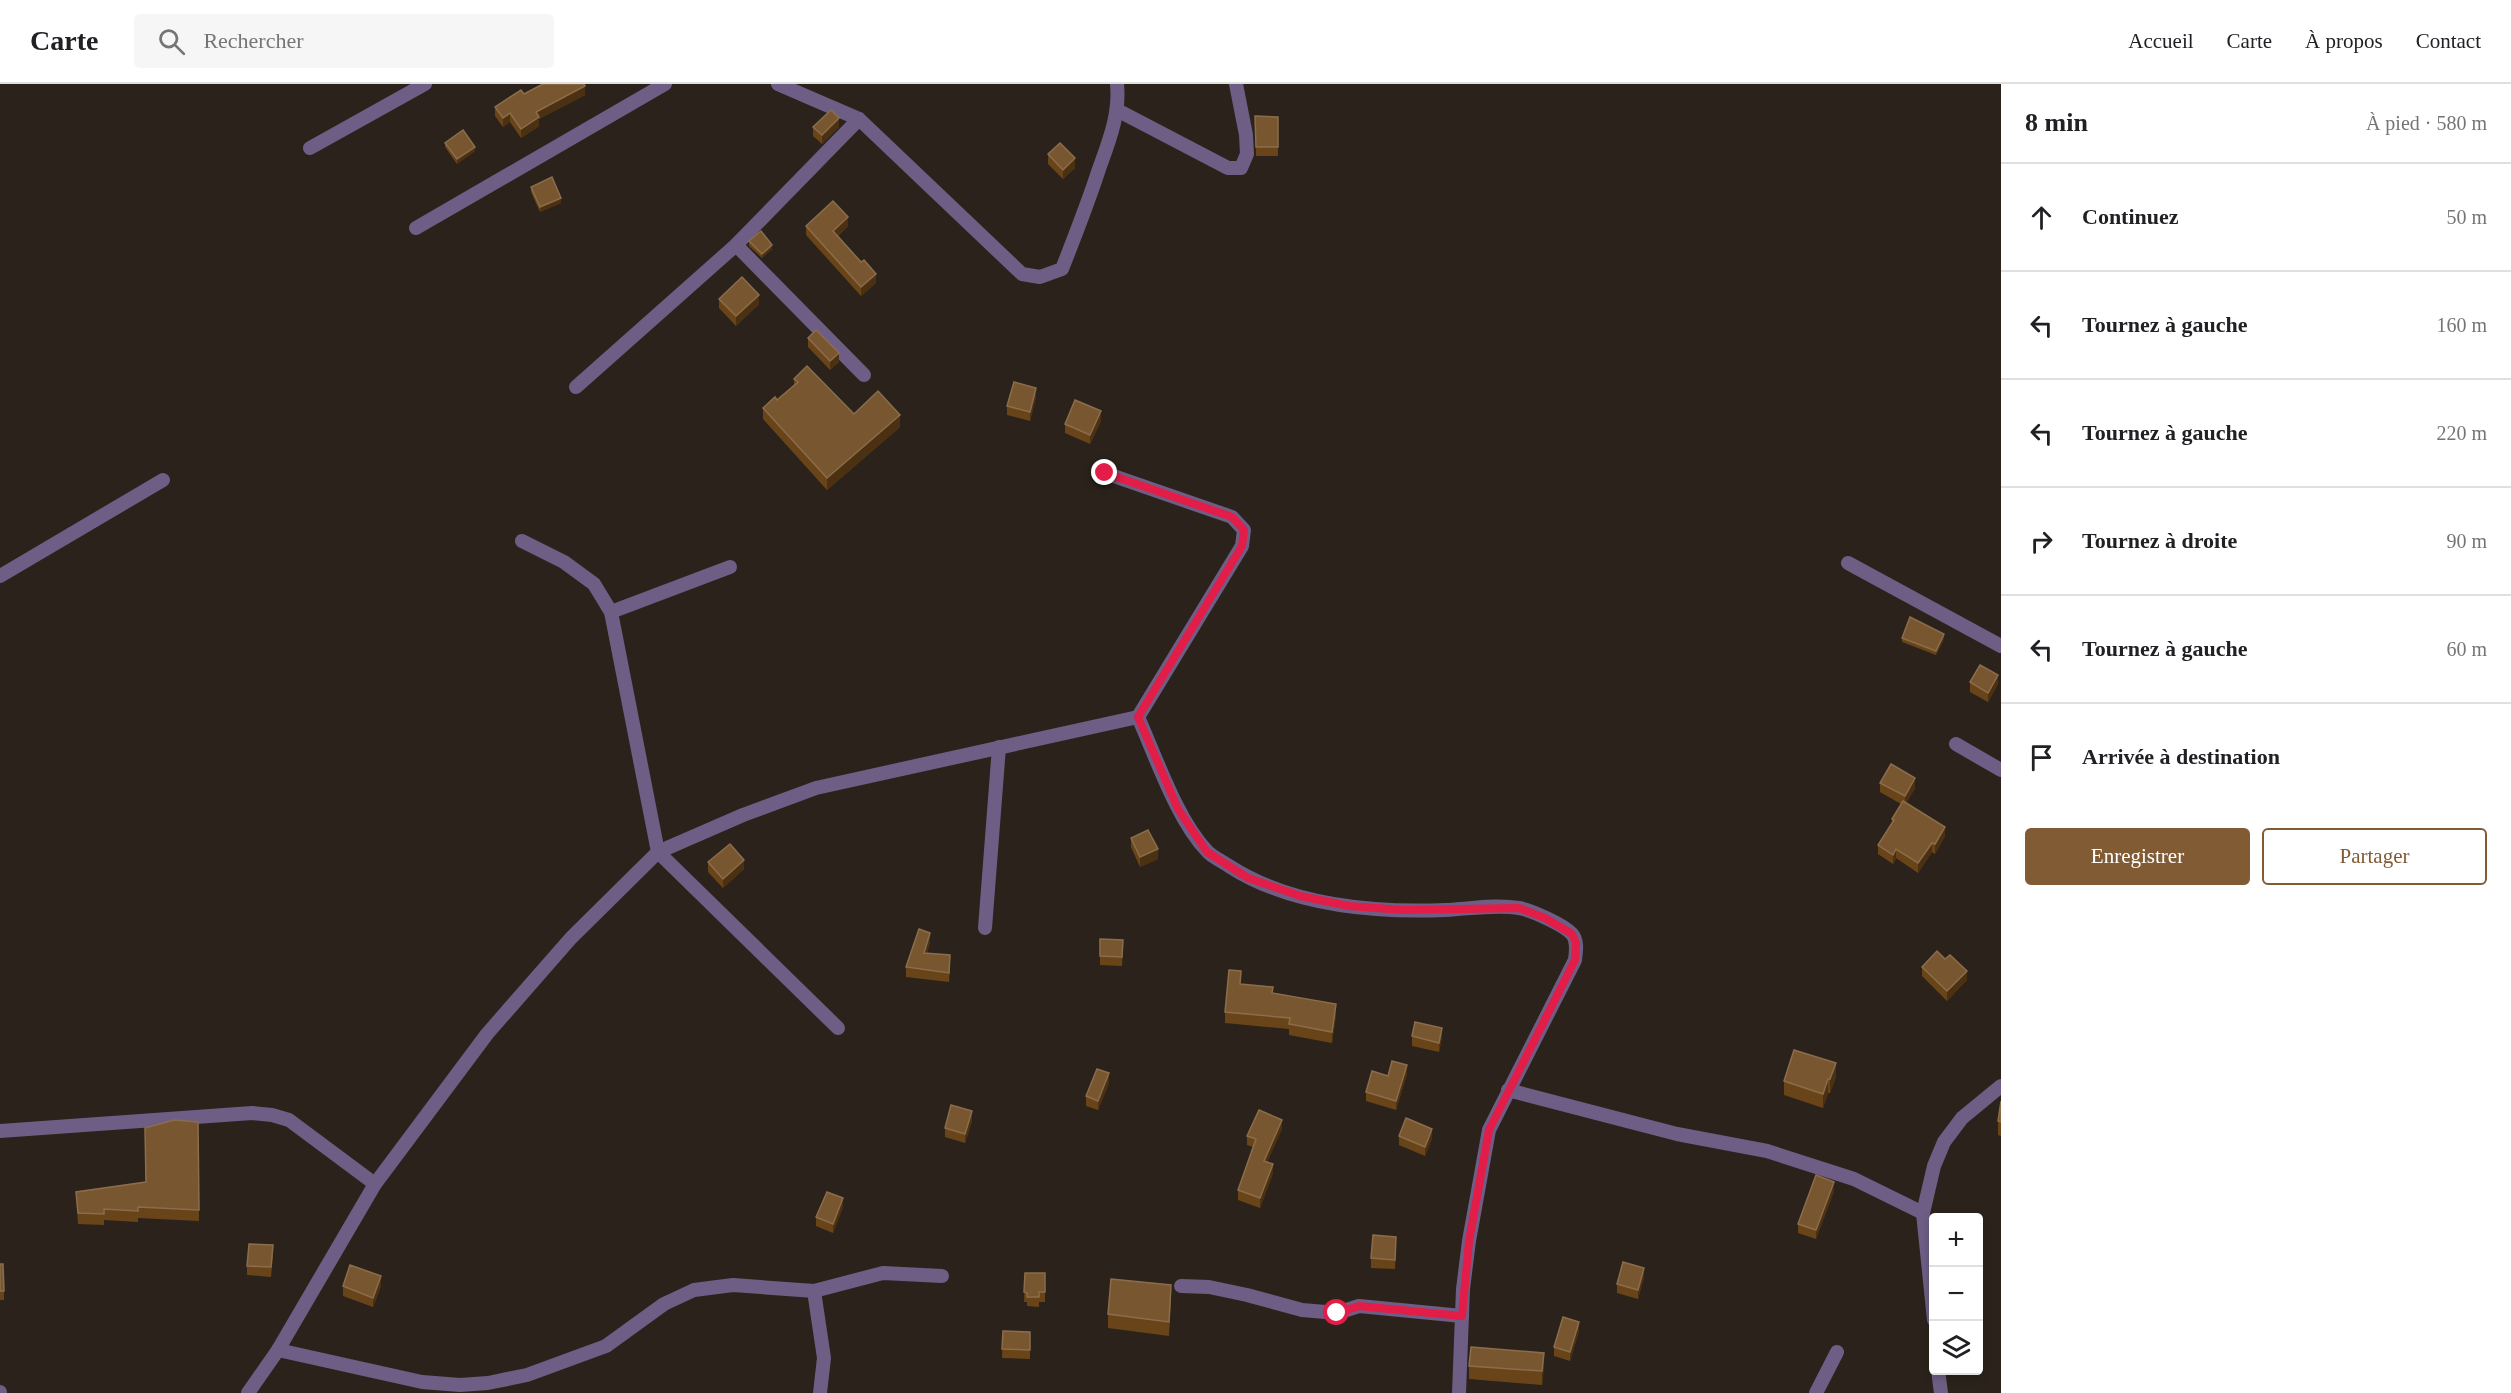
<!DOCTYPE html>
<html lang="fr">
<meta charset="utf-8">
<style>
:root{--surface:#fff;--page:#f6f6f6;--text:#202124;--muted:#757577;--line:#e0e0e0;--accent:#805b34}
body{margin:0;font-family:Georgia,serif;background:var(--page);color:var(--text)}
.controls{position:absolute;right:18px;bottom:18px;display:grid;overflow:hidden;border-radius:6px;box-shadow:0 3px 9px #0003}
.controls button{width:54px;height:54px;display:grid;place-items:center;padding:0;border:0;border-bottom:2px solid var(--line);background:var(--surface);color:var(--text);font:30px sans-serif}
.stop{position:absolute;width:18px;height:18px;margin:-14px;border:4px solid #e11d48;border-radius:50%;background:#fff}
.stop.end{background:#e11d48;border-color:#fff;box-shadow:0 2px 6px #0008}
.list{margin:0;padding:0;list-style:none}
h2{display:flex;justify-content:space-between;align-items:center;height:78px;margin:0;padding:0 24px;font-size:26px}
h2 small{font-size:20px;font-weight:400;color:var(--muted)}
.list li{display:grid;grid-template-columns:39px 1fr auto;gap:18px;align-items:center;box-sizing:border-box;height:108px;padding:0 24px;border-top:2px solid var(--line)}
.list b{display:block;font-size:22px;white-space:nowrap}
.list em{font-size:20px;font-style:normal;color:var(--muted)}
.actions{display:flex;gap:12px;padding:18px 24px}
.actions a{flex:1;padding:14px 0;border:2px solid var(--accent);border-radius:6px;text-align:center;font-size:21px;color:var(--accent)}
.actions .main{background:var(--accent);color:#fff}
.icon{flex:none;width:33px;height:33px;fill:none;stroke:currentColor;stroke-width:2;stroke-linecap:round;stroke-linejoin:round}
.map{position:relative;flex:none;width:2001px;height:1309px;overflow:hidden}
header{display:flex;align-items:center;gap:36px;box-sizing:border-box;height:84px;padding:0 30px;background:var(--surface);border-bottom:2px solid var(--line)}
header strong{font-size:28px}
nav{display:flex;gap:33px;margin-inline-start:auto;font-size:21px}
.search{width:420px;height:54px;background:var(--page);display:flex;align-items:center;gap:15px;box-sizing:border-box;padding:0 21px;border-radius:6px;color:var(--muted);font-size:22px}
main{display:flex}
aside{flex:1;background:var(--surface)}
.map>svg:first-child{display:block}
</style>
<header>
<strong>Carte</strong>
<div class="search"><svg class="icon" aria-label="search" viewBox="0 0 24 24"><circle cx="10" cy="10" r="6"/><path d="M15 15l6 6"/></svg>Rechercher</div>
<nav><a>Accueil</a><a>Carte</a><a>À propos</a><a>Contact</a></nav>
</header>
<main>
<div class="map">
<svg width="2001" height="1309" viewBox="0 0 2001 1309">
<rect width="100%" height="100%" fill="#2b231b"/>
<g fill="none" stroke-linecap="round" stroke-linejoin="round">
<!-- street -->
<g stroke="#6e5e85" stroke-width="14">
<path d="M 778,0 L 859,35 L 1022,190 L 1040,193 L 1062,185 C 1075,152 1088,119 1099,85 C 1109,57 1120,30 1117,0"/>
<path d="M 1117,26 L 1228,84 L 1241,84 L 1247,70 L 1246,51 L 1236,0"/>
<path d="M 310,64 L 425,0"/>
<path d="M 416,144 L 665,0"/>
<path d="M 736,161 L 864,291"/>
<path d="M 576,303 L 736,161 L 859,35"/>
<path d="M 522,457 L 564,478 L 594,500 L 611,528 L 658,768 L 838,944"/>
<path d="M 1848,479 L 2001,562"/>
<path d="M 0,492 L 163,396"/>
<path d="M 611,528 L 730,483"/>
<path d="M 1138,633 C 1156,673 1177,736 1207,767 C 1212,773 1222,777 1229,782 C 1291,822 1374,829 1446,826 C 1469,825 1495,820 1519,824 C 1531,826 1564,841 1572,850 C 1578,857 1576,868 1575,876 L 1489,1046 L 1469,1157 L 1463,1205 L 1459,1309"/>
<path d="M 1956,660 L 2001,686"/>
<path d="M 985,844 L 999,663"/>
<path d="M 1508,1006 L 1677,1050 L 1767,1067 L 1854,1095 L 1923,1129"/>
<path d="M 0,1047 L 252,1029 L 272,1031 L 289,1036 L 375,1100"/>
<path d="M 1181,1202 L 1209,1203 L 1247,1211 L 1302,1226 L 1337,1229 L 1359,1222 L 1462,1232"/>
<path d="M 814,1207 L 824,1274 L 820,1309"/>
<path d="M 1934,1236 L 1923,1129 L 1934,1082 L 1944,1058 L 1962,1034 L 2001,1002"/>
<path d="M 278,1266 L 422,1298 L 460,1301 L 488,1299 L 527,1291 L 606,1262 L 664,1220 L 694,1206 L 733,1201 L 814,1207 L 883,1189 L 942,1192"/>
<path d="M 1938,1286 L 1941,1309"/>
<path d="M 0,1308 L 0,1309"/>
<path d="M 248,1309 L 278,1266 L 375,1100 L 487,950 L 571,854 L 658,768 L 743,731 L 816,704 L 1138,633 L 1242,462 L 1244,446 L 1232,433 L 1105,389"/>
<path d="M 1816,1309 L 1837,1268"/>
</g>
</g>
<!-- wall -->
<g fill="#6a4419">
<path d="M 524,10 L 585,11 L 539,35 L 539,42 L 521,54 L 510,38 L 503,43 L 495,32 L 495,23 Z"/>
<path d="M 1255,32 L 1278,33 L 1278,72 L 1256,72 Z"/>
<path d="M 813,43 L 839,43 L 822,60 L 813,52 Z"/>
<path d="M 445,59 L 475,67 L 457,80 L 445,63 Z"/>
<path d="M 1048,70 L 1075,84 L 1063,95 L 1048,80 Z"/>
<path d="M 531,103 L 561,119 L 540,128 L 531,108 Z"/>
<path d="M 806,142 L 848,142 L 838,152 L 861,178 L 876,199 L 861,212 L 806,151 Z"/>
<path d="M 749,157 L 772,165 L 762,174 L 749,162 Z"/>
<path d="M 719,215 L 759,220 L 736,242 L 719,224 Z"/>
<path d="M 808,254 L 839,278 L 830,286 L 808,263 Z"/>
<path d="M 794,295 L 854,330 L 900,343 L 827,406 L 763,335 L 763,324 L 777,316 L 794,301 Z"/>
<path d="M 1036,313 L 1030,337 L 1007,331 L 1007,322 Z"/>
<path d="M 1101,337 L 1090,360 L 1065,349 L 1065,340 Z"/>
<path d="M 1902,554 L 1944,555 L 1936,571 L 1902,558 Z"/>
<path d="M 1970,598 L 1998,600 L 1988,618 L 1970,608 Z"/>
<path d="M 1880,699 L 1915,704 L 1906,719 L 1945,752 L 1935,770 L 1932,768 L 1918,789 L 1896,774 L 1893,780 L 1878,770 L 1878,761 L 1892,739 L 1892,735 L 1901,720 L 1880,708 Z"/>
<path d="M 1131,754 L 1158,775 L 1140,783 L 1131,763 Z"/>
<path d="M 708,778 L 744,785 L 723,804 L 708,788 Z"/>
<path d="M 930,858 L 927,869 L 950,880 L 949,898 L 906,893 L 906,883 Z"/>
<path d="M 1123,866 L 1122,882 L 1100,881 L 1100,872 Z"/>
<path d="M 1922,883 L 1967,896 L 1947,917 L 1922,892 Z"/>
<path d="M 1241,900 L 1273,909 L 1336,931 L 1332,959 L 1289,951 L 1289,945 L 1225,939 L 1225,928 Z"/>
<path d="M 1412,952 L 1442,953 L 1439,968 L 1412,962 Z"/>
<path d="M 1407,990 L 1396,1026 L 1366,1017 L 1366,1008 L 1388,992 Z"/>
<path d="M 1836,993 L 1830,1009 L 1828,1009 L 1823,1024 L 1784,1011 L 1784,997 Z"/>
<path d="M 1109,999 L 1098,1026 L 1086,1022 L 1086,1012 Z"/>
<path d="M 2001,1017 L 2001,1052 L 1998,1051 L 1998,1037 Z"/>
<path d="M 972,1037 L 965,1059 L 945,1053 L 945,1044 Z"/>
<path d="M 198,1038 L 199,1137 L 138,1134 L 138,1138 L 104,1136 L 104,1141 L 78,1140 L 76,1108 L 146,1098 Z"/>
<path d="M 1282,1045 L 1267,1078 L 1273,1089 L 1260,1124 L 1238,1116 L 1238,1106 L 1253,1063 L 1247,1061 L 1247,1052 Z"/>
<path d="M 1399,1052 L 1432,1054 L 1425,1072 L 1399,1061 Z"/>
<path d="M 1834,1107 L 1816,1155 L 1798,1149 L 1798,1140 Z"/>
<path d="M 843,1123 L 833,1149 L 816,1142 L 816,1133 Z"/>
<path d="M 1396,1162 L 1395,1185 L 1371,1184 L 1371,1174 Z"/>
<path d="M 273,1170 L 271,1193 L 247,1191 L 247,1182 Z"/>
<path d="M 0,1180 L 4,1207 L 4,1216 L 0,1216 Z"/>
<path d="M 1025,1189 L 1045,1189 L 1045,1218 L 1039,1218 L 1039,1223 L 1027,1222 L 1027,1218 L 1024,1218 Z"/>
<path d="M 1644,1193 L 1638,1215 L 1617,1209 L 1617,1200 Z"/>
<path d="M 343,1202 L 381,1202 L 373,1223 L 343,1212 Z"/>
<path d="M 1171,1215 L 1169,1252 L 1108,1244 L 1108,1230 Z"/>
<path d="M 1003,1247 L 1030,1248 L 1030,1275 L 1002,1274 Z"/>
<path d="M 1579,1247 L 1570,1277 L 1554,1272 L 1554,1263 Z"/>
<path d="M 1469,1282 L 1544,1282 L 1542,1301 L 1469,1295 Z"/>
</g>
<!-- shaded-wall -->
<g fill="#4b3011">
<path d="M 585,2 L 585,11 L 539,35 L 539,42 L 521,54 L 521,45 L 536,28 Z"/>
<path d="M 510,29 L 510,38 L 503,43 L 503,34 Z"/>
<path d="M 839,34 L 839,43 L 822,60 L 822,51 Z"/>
<path d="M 475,63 L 475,67 L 457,80 L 457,75 Z"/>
<path d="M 1075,74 L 1075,84 L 1063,95 L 1063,86 Z"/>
<path d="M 561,114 L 561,119 L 540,128 L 540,123 Z"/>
<path d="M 848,133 L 848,142 L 833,156 L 833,147 Z"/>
<path d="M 772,161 L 772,165 L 762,174 L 762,170 Z"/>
<path d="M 876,190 L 876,199 L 861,212 L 861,203 Z"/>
<path d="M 759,211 L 759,220 L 736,242 L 736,232 Z"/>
<path d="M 839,269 L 839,278 L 830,286 L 830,277 Z"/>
<path d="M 1036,304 L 1036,313 L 1030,337 L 1030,328 Z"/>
<path d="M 1101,327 L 1101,337 L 1090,360 L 1090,351 Z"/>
<path d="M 900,331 L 900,343 L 827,406 L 827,394 Z"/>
<path d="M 1944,550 L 1944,555 L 1936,571 L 1936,567 Z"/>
<path d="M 1998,591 L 1998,600 L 1988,618 L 1988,609 Z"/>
<path d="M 1915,694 L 1915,704 L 1905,722 L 1905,712 Z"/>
<path d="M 1945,743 L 1945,752 L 1935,770 L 1935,760 Z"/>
<path d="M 1932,759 L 1932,768 L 1918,789 L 1918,779 Z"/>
<path d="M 1158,765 L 1158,775 L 1140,783 L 1140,773 Z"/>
<path d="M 1896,765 L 1896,774 L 1893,780 L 1893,771 Z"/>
<path d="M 744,776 L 744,785 L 723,804 L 723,795 Z"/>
<path d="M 930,849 L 930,858 L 924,878 L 924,869 Z"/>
<path d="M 1967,887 L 1967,896 L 1947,917 L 1947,907 Z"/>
<path d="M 1336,920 L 1336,931 L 1332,959 L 1332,948 Z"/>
<path d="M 1442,944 L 1442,953 L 1439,968 L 1439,959 Z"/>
<path d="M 1836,979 L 1836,993 L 1830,1009 L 1830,995 Z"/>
<path d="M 1407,981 L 1407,990 L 1396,1026 L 1396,1017 Z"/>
<path d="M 1109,989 L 1109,999 L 1098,1026 L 1098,1017 Z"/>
<path d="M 1828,995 L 1828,1009 L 1823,1024 L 1823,1010 Z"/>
<path d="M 972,1027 L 972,1037 L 965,1059 L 965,1050 Z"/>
<path d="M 1282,1036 L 1282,1045 L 1264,1086 L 1264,1077 Z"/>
<path d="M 1432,1045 L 1432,1054 L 1425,1072 L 1425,1063 Z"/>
<path d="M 1273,1080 L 1273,1089 L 1260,1124 L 1260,1114 Z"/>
<path d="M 1834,1098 L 1834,1107 L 1816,1155 L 1816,1146 Z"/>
<path d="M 843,1114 L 843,1123 L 833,1149 L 833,1140 Z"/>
<path d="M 1644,1184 L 1644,1193 L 1638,1215 L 1638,1206 Z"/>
<path d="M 381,1192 L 381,1202 L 373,1223 L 373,1214 Z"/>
<path d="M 1579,1238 L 1579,1247 L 1570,1277 L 1570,1268 Z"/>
<path d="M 1544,1269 L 1544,1282 L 1542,1301 L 1542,1287 Z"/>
</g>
<!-- building -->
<g fill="#78562f" stroke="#8b6d4c" stroke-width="1.5">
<path d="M 543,0 L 584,0 L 585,2 L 536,28 L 539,33 L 521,45 L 510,29 L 503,34 L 495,23 L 521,6 L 524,10 Z"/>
<path d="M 831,26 L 839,34 L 822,51 L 813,43 Z"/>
<path d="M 1255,32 L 1278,33 L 1278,63 L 1256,63 Z"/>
<path d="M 463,46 L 475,63 L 457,75 L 445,59 Z"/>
<path d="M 1060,59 L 1075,74 L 1063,86 L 1048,70 Z"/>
<path d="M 552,93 L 561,114 L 540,123 L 531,103 Z"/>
<path d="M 833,117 L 848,133 L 833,147 L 861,178 L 864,176 L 876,190 L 861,203 L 806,142 Z"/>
<path d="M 761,147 L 772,161 L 762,170 L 749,157 Z"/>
<path d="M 742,193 L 759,211 L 736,232 L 719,215 Z"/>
<path d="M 816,246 L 839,269 L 830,277 L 808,254 Z"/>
<path d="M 807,282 L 854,330 L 878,307 L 900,331 L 827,394 L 763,324 L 775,313 L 777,316 L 798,298 L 794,295 Z"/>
<path d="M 1014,298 L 1036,304 L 1030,328 L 1007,322 Z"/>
<path d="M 1075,316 L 1101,327 L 1090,351 L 1065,340 Z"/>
<path d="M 1910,533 L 1944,550 L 1936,567 L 1902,554 Z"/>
<path d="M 1980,581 L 1998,591 L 1988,609 L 1970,598 Z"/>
<path d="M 1891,680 L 1915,694 L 1905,712 L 1880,699 Z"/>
<path d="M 1903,717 L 1945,743 L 1935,760 L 1932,759 L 1918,779 L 1896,765 L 1893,771 L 1878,761 L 1894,736 L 1892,735 Z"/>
<path d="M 1148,746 L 1158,765 L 1140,773 L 1131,754 Z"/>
<path d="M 730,760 L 744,776 L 723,795 L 708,778 Z"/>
<path d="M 919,845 L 930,849 L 924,869 L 950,871 L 949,889 L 906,883 Z"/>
<path d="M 1100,855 L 1123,856 L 1122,873 L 1100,872 Z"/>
<path d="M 1937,867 L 1945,875 L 1950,871 L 1967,887 L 1947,907 L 1922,883 Z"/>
<path d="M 1229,886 L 1241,887 L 1240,900 L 1273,903 L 1272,909 L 1336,920 L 1332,948 L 1289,940 L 1290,934 L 1225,928 Z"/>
<path d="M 1415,938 L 1442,944 L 1439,959 L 1412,952 Z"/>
<path d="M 1794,966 L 1836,979 L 1830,995 L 1828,995 L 1823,1010 L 1784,997 Z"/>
<path d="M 1392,977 L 1407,981 L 1396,1017 L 1366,1008 L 1372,987 L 1388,992 Z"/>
<path d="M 1097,985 L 1109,989 L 1098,1017 L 1086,1012 Z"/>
<path d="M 2001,1017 L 2001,1038 L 1998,1037 Z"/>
<path d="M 951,1021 L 972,1027 L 965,1050 L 945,1044 Z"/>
<path d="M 1259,1026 L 1282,1036 L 1264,1077 L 1273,1080 L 1260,1114 L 1238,1106 L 1256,1055 L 1247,1052 Z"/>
<path d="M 1406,1034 L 1432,1045 L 1425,1063 L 1399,1052 Z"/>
<path d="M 174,1036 L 198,1038 L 199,1126 L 138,1123 L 138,1127 L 104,1125 L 104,1130 L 78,1129 L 76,1108 L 146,1098 L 145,1044 Z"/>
<path d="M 1816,1091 L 1834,1098 L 1816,1146 L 1798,1140 Z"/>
<path d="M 827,1108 L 843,1114 L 833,1140 L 816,1133 Z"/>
<path d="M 1373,1151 L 1396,1153 L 1395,1176 L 1371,1174 Z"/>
<path d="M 249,1160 L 273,1161 L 271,1183 L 247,1182 Z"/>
<path d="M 1623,1178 L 1644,1184 L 1638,1206 L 1617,1200 Z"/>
<path d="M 0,1180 L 3,1180 L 4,1207 L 0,1207 Z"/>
<path d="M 350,1181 L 381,1192 L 373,1214 L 343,1202 Z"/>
<path d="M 1025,1189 L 1045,1189 L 1045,1208 L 1039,1208 L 1039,1213 L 1027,1213 L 1027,1209 L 1024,1208 Z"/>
<path d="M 1111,1195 L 1171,1201 L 1169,1238 L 1108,1230 Z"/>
<path d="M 1563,1233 L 1579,1238 L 1570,1268 L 1554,1263 Z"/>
<path d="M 1003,1247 L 1030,1248 L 1030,1266 L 1002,1265 Z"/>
<path d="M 1471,1263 L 1544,1269 L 1542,1287 L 1469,1282 Z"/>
</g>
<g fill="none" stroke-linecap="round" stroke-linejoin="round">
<!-- route -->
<path stroke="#e11d48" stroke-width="8" d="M 1105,389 L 1232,433 L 1244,446 L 1242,462 L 1138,633 L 1178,725 L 1207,768 L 1248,794 L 1300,812 L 1349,822 L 1403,826 L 1519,824 L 1545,834 L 1572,850 L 1576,859 L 1575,876 L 1489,1046 L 1469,1157 L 1462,1232 L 1359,1222 L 1337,1229"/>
</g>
</svg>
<div class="controls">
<button>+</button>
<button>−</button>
<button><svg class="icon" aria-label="layers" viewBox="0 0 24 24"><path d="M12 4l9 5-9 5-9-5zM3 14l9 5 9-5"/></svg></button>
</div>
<div class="stop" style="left:1337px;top:1229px"></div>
<div class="stop end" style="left:1105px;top:389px"></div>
</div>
<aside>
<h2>8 min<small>À pied · 580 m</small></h2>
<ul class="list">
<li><svg class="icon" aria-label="ahead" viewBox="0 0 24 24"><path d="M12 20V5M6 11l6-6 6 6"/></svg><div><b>Continuez</b></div><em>50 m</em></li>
<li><svg class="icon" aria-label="left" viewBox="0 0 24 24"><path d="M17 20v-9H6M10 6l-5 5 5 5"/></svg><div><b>Tournez à gauche</b></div><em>160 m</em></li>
<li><svg class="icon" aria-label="left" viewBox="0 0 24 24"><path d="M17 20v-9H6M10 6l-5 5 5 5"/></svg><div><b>Tournez à gauche</b></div><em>220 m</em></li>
<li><svg class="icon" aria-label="right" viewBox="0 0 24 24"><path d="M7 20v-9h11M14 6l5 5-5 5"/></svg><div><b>Tournez à droite</b></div><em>90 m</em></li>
<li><svg class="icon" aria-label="left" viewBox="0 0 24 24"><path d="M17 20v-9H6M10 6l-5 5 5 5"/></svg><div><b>Tournez à gauche</b></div><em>60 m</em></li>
<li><svg class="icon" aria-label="arrive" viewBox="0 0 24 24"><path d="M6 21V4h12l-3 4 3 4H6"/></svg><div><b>Arrivée à destination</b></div></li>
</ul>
<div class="actions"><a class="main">Enregistrer</a><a>Partager</a></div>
</aside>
</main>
